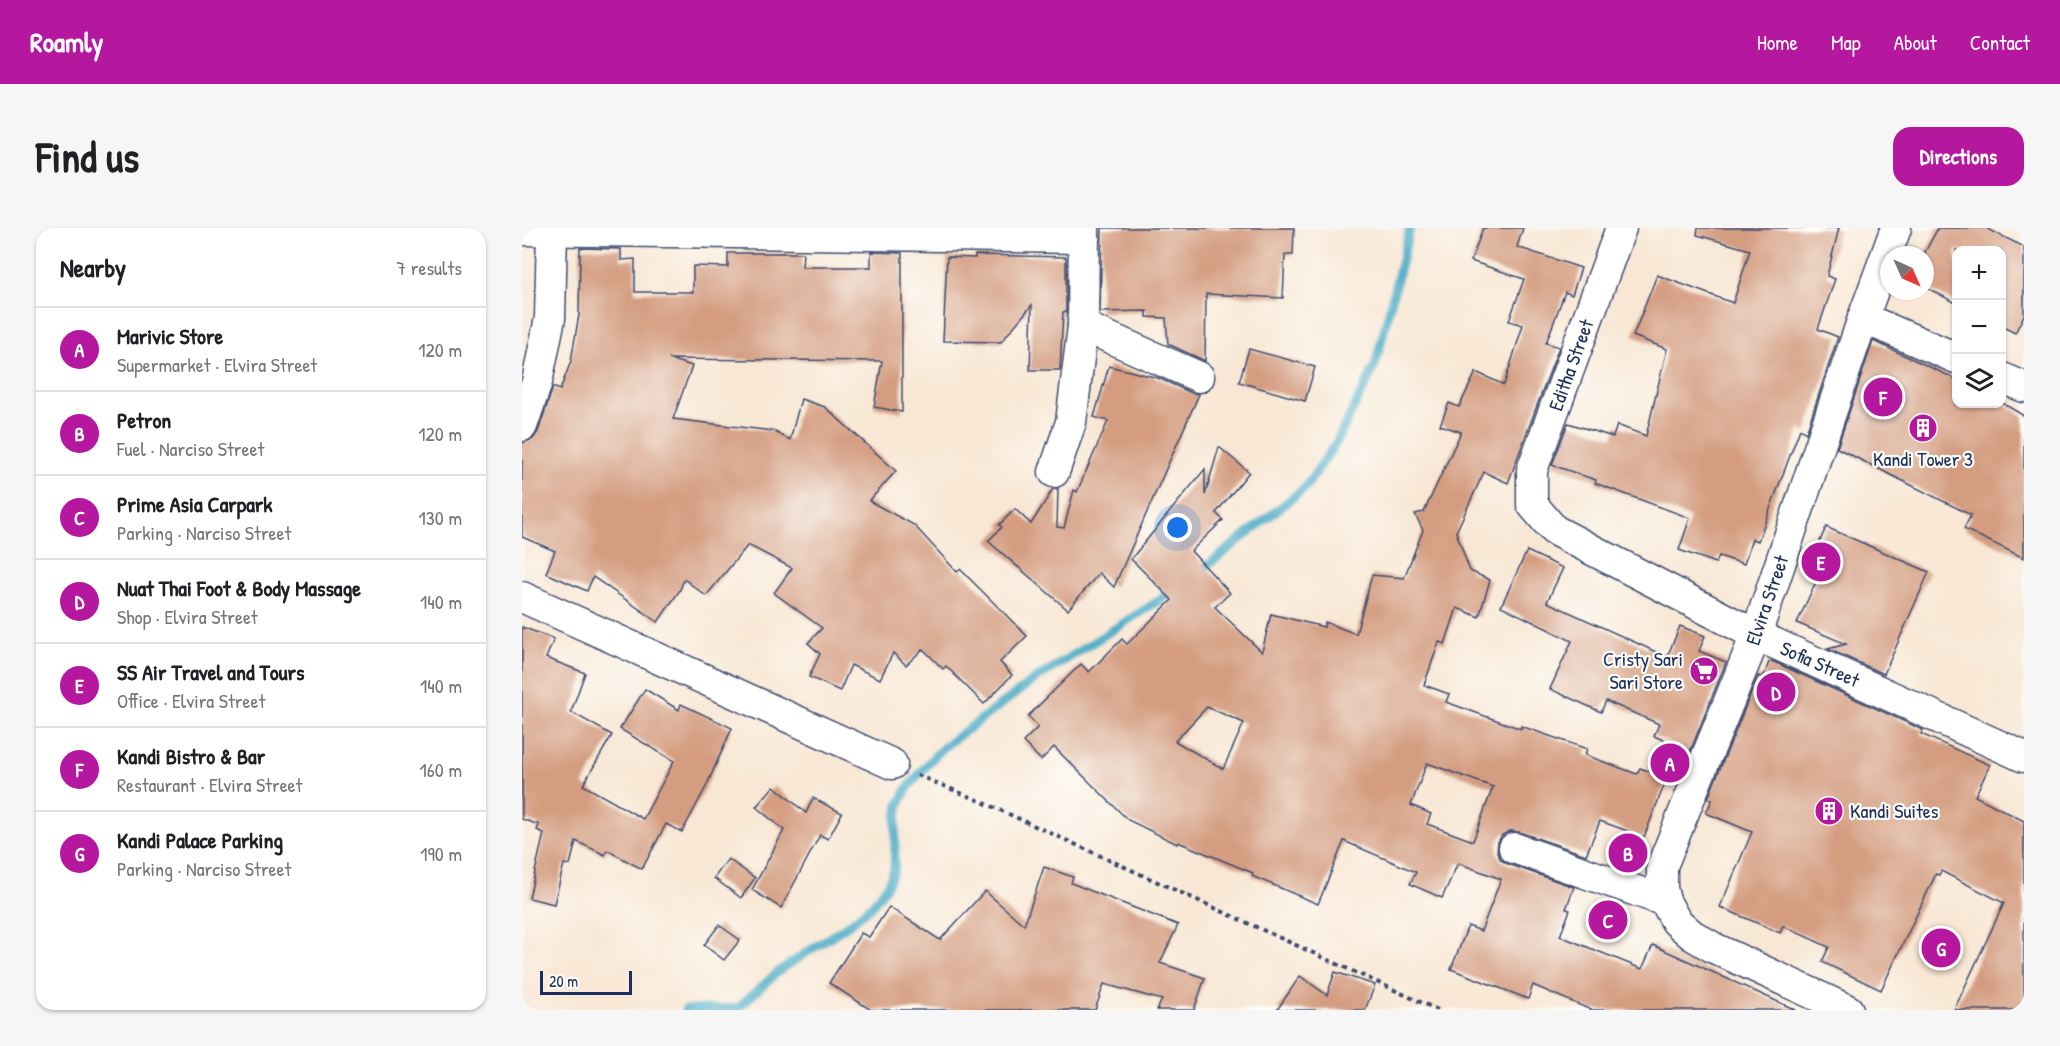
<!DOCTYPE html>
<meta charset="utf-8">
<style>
:root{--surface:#fff;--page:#f6f6f6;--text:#202124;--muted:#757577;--line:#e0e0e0;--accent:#b5179e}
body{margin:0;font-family:"Patrick Hand",sans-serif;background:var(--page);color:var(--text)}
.controls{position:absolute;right:18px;top:18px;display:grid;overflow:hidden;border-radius:12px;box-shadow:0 2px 4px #0004}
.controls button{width:54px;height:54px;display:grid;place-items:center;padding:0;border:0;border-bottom:2px solid var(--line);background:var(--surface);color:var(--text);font:30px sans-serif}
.compass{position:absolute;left:1358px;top:18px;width:54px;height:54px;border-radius:50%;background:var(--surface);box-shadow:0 2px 4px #0004;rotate:135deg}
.scale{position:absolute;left:18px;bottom:15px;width:92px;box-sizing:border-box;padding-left:6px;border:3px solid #1b2f5e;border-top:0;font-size:16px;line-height:21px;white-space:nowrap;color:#1b2f5e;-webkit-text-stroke:4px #fdfcf7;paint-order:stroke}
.you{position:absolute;left:656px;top:300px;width:21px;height:21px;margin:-15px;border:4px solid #fff;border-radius:50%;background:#1a73e8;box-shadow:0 0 0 9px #1a73e833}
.badge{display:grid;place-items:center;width:39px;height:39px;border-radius:50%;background:var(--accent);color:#fff;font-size:20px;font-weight:700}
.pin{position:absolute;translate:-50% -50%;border:3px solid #fff;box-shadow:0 2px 6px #0006}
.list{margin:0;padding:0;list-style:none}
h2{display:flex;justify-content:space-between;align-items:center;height:78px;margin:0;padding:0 24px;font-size:26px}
h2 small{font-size:20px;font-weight:400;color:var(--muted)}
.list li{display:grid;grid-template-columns:39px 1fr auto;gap:18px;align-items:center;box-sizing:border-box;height:84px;padding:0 24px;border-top:2px solid var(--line)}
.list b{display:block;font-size:22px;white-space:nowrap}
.list p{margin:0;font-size:20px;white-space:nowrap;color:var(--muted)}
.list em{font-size:20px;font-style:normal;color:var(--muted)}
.icon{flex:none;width:33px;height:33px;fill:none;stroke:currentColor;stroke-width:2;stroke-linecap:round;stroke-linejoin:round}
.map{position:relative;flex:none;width:1502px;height:782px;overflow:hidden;border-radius:18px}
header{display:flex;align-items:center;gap:36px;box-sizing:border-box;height:84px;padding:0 30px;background:var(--accent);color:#fff}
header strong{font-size:28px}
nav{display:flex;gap:33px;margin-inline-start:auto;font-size:21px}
.intro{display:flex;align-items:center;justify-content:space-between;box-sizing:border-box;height:144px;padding:0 36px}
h1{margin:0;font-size:42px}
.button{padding:15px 27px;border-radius:18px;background:var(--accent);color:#fff;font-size:21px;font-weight:700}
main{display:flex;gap:36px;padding:0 36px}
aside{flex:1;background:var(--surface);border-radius:18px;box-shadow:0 2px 4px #0004}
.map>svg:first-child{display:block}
</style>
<header>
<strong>Roamly</strong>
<nav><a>Home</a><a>Map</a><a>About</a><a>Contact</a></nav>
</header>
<div class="intro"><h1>Find us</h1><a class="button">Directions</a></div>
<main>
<aside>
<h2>Nearby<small>7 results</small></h2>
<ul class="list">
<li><span class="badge">A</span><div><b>Marivic Store</b><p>Supermarket · Elvira Street</p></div><em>120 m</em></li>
<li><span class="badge">B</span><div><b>Petron</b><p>Fuel · Narciso Street</p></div><em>120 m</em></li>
<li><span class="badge">C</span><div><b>Prime Asia Carpark</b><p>Parking · Narciso Street</p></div><em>130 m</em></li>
<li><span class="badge">D</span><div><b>Nuat Thai Foot &amp; Body Massage</b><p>Shop · Elvira Street</p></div><em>140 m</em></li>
<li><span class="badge">E</span><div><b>SS Air Travel and Tours</b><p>Office · Elvira Street</p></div><em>140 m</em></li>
<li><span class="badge">F</span><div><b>Kandi Bistro &amp; Bar</b><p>Restaurant · Elvira Street</p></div><em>160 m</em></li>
<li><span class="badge">G</span><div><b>Kandi Palace Parking</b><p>Parking · Narciso Street</p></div><em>190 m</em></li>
</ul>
</aside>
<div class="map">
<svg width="1502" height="782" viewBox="0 0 1502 782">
<rect width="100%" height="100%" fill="#fdfcf7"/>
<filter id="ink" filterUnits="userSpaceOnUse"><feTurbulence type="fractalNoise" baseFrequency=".0167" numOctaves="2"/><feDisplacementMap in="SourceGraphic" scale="12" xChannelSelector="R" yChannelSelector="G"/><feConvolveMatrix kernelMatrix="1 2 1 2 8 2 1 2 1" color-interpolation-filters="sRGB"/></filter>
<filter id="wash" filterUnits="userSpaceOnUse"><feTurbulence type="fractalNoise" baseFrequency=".008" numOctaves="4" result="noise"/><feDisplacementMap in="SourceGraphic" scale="24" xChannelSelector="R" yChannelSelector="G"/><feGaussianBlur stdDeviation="1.35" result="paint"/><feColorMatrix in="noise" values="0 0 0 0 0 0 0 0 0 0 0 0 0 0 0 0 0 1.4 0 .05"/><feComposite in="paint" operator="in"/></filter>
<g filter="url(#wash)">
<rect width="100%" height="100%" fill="#f8e7d4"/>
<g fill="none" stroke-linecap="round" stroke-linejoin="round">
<!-- stream -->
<g stroke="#47aac6" stroke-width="9">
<path d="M 676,345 L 784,259 L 815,213 L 853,138 L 888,0"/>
<path d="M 163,782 L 216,780 L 257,743 L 329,695 L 350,677 L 365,658 L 372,642 L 374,593 L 377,577 L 385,561 L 410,531 L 423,518 L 512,452 L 655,361"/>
</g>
</g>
<g id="blocks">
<!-- building -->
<g fill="#d49d81" fill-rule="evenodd">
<path d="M 580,0 L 772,0 L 771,27 L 763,27 L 761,70 L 684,66 L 683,133 L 646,116 L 644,90 L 625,89 L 625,83 L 578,84 Z"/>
<path d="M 961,0 L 1001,0 L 995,19 L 1059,40 L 1050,67 L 1043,64 L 1024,115 L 1037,119 L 986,255 L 962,244 L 934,304 L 948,343 L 968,352 L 957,389 L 935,380 L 923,416 L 917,414 L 902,457 L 927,466 L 924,474 L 999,501 L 999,498 L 1065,521 L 1063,527 L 1115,546 L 1118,540 L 1145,550 L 1122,609 L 1078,593 L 1064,627 L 997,604 L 988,603 L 980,607 L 976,614 L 975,624 L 979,632 L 986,636 L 1052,659 L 1044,681 L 1048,682 L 1038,708 L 1120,741 L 1131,717 L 1274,782 L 1069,782 L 1011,757 L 1006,771 L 929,741 L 946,698 L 959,703 L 979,651 L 936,635 L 920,670 L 888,656 L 894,644 L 822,613 L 796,676 L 730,648 L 731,645 L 656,614 L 655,616 L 606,592 L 532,519 L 519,532 L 501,514 L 516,499 L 506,488 L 559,436 L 567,444 L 600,411 L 605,416 L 650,372 L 609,331 L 683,241 L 683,267 L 697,219 L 727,244 L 694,285 L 701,292 L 669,323 L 708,365 L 693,379 L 740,424 L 749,386 L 802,399 L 803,394 L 834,406 L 850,347 L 882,350 L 901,302 L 893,286 L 902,284 L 939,204 L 918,197 L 927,175 L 937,179 L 954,144 L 982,157 L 1001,97 L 987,93 L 1002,51 L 949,33 ZM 685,479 L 722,495 L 701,541 L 653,513 ZM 905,535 L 971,559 L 951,613 L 905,596 L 909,586 L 889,577 Z"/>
<path d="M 1176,0 L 1317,0 L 1305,48 L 1313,51 L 1296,101 L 1316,109 L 1284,205 L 1278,201 L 1236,313 L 1230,311 L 1222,336 L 1197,328 L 1194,335 L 1157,322 L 1168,290 L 1073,255 L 1074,252 L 1030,237 L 1046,195 L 1091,209 L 1095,197 L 1124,208 L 1145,121 L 1111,108 L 1135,47 L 1211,75 L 1228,22 L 1175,7 Z"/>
<path d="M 1416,0 L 1464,0 L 1502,19 L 1502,87 L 1493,105 L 1479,98 L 1479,22 L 1434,22 L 1434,75 L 1403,59 L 1403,24 Z"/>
<path d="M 58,20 L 99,21 L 99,32 L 113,31 L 113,64 L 171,64 L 171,38 L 206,39 L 206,25 L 281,25 L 280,39 L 349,39 L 349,24 L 380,25 L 380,184 L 352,179 L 360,133 L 147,131 L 170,138 L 151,191 L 251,203 L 268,212 L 279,171 L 303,179 L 374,243 L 347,273 L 392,297 L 435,344 L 438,341 L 505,408 L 478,434 L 490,447 L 462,476 L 424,438 L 421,441 L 401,421 L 384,437 L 371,425 L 358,451 L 329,437 L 318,463 L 287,449 L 298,426 L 286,415 L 300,400 L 252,365 L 270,340 L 226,317 L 184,368 L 162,351 L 158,362 L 136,394 L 71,349 L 65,363 L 24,345 L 33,323 L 0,309 L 0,215 L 11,211 L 16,204 L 31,159 L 38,162 L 49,133 L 57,87 Z"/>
<path d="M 453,27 L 544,29 L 544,84 L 541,84 L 538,142 L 508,142 L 510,77 L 479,114 L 421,113 L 425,29 L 453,30 Z"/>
<path d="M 1351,113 L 1434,151 L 1434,176 L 1479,174 L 1502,188 L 1502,330 L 1442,301 L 1449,287 L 1315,220 Z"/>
<path d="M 727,121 L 793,139 L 783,173 L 717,154 Z"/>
<path d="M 587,138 L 636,150 L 670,165 L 677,166 L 592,359 L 577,345 L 546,382 L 466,313 L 480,299 L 477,297 L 493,281 L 509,296 L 531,261 L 536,261 L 535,299 L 542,300 L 552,262 L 555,264 L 586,193 L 572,189 Z"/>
<path d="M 1304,299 L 1407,344 L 1362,446 L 1306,421 L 1324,416 L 1275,395 L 1297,347 L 1286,342 Z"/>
<path d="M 1005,323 L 1041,340 L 1025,374 L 1145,429 L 1158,398 L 1183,408 L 1177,423 L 1204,434 L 1155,556 L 1145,552 L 1158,519 L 1132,508 L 1137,496 L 1084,473 L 1079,484 L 1028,461 L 1050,413 L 979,378 Z"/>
<path d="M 0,399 L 32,411 L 24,430 L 63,445 L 49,484 L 90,507 L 61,557 L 121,591 L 152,533 L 98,501 L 123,461 L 157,482 L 159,476 L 210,500 L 184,559 L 160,604 L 144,596 L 120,641 L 85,622 L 83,627 L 54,613 L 48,637 L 42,636 L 32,676 L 7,670 L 22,605 L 15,602 L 17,597 L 0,591 Z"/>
<path d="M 1250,433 L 1401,502 L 1399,506 L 1468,537 L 1453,568 L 1502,593 L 1502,782 L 1432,782 L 1482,675 L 1419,643 L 1417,647 L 1414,646 L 1359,762 L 1300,734 L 1307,719 L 1261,698 L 1258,705 L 1198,679 L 1230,604 L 1184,585 L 1190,572 L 1186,570 L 1236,448 L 1241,450 L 1247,434 Z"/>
<path d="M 252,558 L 284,585 L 291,570 L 320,585 L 306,611 L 298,607 L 259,680 L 230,662 L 262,602 L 234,579 Z"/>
<path d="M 206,631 L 233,650 L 219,670 L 192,650 Z"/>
<path d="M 522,639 L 551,649 L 549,655 L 656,697 L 638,735 L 683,750 L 672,782 L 635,782 L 640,772 L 582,756 L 573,782 L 349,782 L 307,755 L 339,705 L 347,709 L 367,679 L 418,712 L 463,663 L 502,697 Z"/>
<path d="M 197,697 L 218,712 L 202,732 L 182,717 Z"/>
<path d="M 813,744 L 853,757 L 843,782 L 755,782 L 778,748 L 805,767 Z"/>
</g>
</g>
</g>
<g filter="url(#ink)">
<use href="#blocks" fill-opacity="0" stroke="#3c4b70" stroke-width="1.5"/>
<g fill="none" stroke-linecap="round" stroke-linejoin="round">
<!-- minor casing -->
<g stroke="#3c4b70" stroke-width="33">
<g id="minor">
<path d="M 562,0 L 561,98 L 677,149"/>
<path d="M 1099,0 L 1010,242 L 1010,276 L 1032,302 L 1234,407 L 1502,529"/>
<path d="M 0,2 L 562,10"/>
<path d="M 1341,90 L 1434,130"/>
<path d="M 1480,150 L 1502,159"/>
<path d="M 0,198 L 15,154 L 28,90 L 30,2"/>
<path d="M 532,244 L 549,194 L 561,98"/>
<path d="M 0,369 L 370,536"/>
<path d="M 992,620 L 1143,673 L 1154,693 L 1170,707 L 1192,720 L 1326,782"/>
<path d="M 1143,673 L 1140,660 L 1140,638 L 1234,407 L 1341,90 L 1374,0"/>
</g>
</g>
<!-- path -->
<path stroke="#3c4b70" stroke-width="4" stroke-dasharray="4.5 4.5" stroke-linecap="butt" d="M 395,547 L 456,572 L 916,782"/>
<!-- minor -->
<use href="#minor" stroke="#fff" stroke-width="30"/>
</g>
</g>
<!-- icons -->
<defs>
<g id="building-disc" transform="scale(1.5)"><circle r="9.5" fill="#b5179e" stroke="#fdfcf7"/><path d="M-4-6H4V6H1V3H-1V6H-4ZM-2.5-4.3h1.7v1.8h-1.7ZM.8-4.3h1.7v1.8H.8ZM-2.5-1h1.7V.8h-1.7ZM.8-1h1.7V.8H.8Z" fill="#fff"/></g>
<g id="supermarket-disc" transform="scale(1.5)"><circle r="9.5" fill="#b5179e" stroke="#fdfcf7"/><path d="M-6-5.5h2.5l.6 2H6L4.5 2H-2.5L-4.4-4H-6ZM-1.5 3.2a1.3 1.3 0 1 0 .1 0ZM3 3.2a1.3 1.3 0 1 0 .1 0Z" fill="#fff"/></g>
</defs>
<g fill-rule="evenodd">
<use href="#building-disc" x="1401" y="200"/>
<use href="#supermarket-disc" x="1182" y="443"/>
<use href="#building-disc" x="1307" y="583"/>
</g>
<g text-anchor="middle" stroke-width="4.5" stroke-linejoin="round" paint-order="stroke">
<!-- street labels -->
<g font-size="20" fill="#1b2f5e" stroke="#fdfcf7">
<text transform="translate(1049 137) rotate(-70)" y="7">Editha Street</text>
<text transform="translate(1245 372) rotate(-71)" y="7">Elvira Street</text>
<text transform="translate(1298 436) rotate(24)" y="7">Sofia Street</text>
</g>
<!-- poi labels -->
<g font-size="20" fill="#1b2f5e" stroke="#fdfcf7">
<text x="1401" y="238">Kandi Tower 3</text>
<text x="1161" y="438" text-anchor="end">Cristy Sari<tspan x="1161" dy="23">Sari Store</tspan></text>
<text x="1328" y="590" text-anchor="start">Kandi Suites</text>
</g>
</g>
</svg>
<div class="controls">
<button>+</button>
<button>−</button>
<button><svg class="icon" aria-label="layers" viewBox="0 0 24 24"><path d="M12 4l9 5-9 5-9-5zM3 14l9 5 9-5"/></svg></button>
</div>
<svg class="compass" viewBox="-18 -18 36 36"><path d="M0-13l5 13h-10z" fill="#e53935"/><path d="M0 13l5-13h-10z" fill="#757577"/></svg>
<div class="scale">20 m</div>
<div class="you"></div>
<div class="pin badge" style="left:1148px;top:535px">A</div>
<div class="pin badge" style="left:1106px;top:625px">B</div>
<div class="pin badge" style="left:1086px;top:692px">C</div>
<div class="pin badge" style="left:1254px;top:464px">D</div>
<div class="pin badge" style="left:1299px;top:334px">E</div>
<div class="pin badge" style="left:1361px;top:169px">F</div>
<div class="pin badge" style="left:1419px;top:720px">G</div>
</div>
</main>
